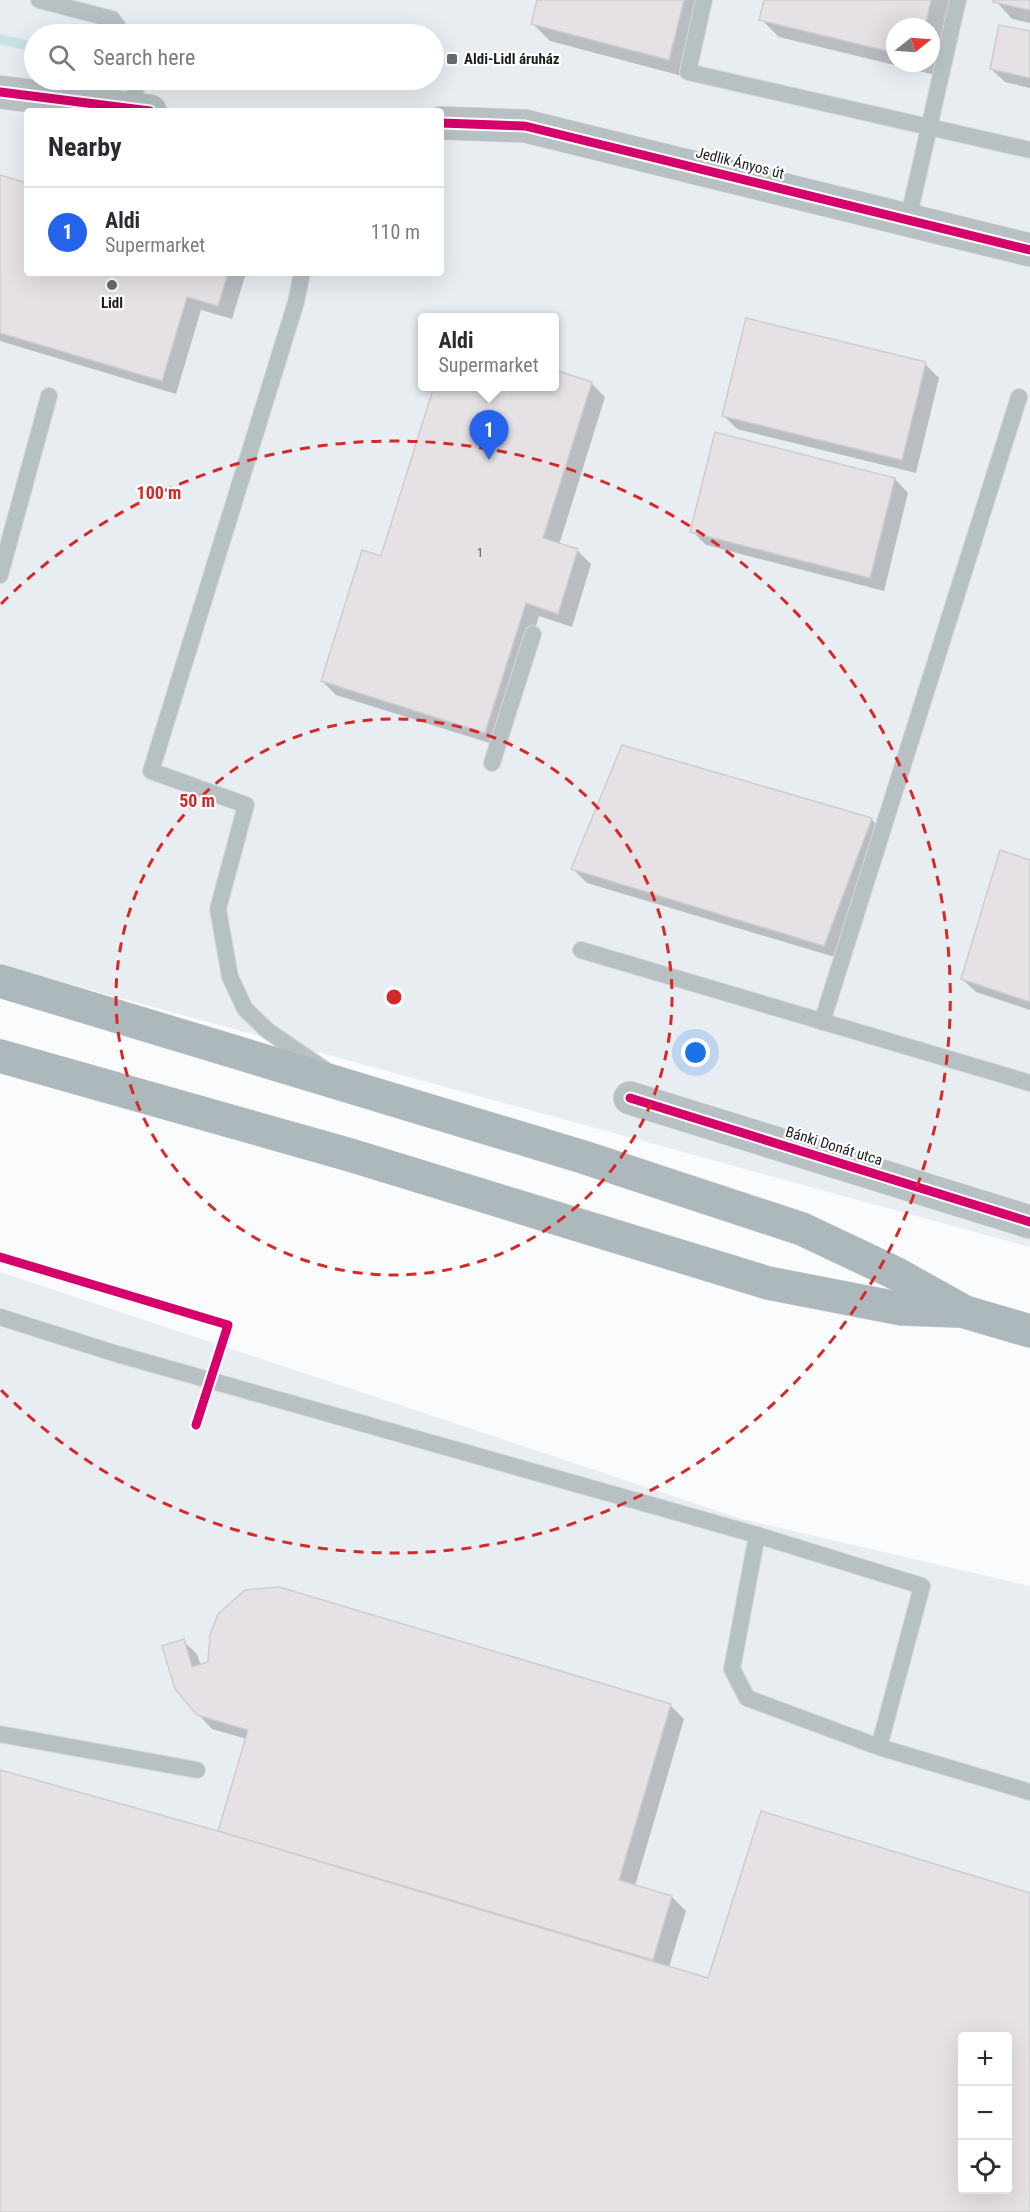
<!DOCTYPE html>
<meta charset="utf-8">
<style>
:root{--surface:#fff;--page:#f2f2f3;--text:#2b2b33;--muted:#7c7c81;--line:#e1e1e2;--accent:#2563eb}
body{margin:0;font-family:"Roboto Condensed",sans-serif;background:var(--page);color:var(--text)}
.controls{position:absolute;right:18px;bottom:18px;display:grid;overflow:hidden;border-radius:6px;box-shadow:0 6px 24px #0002}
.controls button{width:54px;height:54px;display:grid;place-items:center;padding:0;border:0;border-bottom:2px solid var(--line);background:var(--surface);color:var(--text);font:30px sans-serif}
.compass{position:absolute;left:886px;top:18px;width:54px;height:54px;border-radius:50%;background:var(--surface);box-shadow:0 6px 24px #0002;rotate:73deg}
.you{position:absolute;left:696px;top:1053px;width:21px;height:21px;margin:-15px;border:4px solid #fff;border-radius:50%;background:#1a73e8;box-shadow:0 0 0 9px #1a73e833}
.badge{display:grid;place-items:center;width:39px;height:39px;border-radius:50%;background:var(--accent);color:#fff;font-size:20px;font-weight:700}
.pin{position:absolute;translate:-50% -50px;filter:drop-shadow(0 2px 3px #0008)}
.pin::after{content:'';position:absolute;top:32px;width:21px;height:18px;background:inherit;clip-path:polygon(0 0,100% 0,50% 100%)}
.popup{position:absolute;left:418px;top:313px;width:141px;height:78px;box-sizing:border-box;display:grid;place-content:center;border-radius:6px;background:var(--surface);filter:drop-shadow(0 2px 4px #0005);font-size:20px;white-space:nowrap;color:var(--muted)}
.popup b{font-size:22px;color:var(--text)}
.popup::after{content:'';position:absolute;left:50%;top:100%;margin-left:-12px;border:12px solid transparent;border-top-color:var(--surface)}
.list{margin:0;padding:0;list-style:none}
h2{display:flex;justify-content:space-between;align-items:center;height:78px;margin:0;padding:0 24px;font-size:26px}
h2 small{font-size:20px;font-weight:400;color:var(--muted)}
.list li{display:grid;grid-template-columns:39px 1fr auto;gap:18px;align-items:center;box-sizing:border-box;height:90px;padding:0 24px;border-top:2px solid var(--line)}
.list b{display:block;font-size:22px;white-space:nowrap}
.list p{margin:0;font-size:20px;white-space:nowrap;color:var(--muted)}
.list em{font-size:20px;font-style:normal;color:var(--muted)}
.icon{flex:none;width:33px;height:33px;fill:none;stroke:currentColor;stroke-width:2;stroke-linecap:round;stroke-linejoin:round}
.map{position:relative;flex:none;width:1030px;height:2212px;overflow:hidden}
.search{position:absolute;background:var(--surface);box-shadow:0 6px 24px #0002;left:24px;top:24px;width:420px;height:66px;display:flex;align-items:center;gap:15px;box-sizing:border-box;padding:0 21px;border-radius:33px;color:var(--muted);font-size:22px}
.panel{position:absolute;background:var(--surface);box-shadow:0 6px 24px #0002;left:24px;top:108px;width:420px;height:168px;border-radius:6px}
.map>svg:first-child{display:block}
</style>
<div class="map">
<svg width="1030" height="2212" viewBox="0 0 1030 2212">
<rect width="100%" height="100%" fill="#f9fbfd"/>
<!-- built -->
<g fill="#e8edf2" fill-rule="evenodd">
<path d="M 0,0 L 1030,0 L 1030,1247 L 0,965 ZM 895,27 L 931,27 L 931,63 L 895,63 ZM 34,34 L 434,34 L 434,80 L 34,80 ZM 27,111 L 441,111 L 441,273 L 27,273 ZM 423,318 L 555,318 L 555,386 L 423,386 Z"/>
<path d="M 0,1272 L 742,1519 L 1030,1586 L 1030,2212 L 0,2212 ZM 962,2036 L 1008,2036 L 1008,2190 L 962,2190 Z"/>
</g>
<!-- shadow -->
<g fill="#0003" fill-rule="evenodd">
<path d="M 539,0 L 706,0 L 686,77 L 550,41 L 532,23 Z"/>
<path d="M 765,0 L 952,0 L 935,75 L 779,37 L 761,19 ZM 895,27 L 931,27 L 931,63 L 895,63 Z"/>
<path d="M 995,0 L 1030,0 L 1030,23 L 1012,19 Z"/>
<path d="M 1030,33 L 1030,88 L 1005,82 L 991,69 Z"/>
<path d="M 0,176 L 27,184 L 27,273 L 246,273 L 232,319 L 201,310 L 176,394 L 0,341 Z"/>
<path d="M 925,364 L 939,378 L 916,473 L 737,429 L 723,415 Z"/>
<path d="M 555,372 L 591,383 L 605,397 L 559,545 L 577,550 L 591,564 L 572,627 L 539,616 L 499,746 L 336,695 L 322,681 L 382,558 L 555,386 Z"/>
<path d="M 895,479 L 908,493 L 884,591 L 706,545 L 692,531 Z"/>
<path d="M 871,819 L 885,833 L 838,958 L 587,883 L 573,869 Z"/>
<path d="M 1030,861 L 1030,1010 L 976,992 L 962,979 Z"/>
<path d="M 183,1641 L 197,1654 L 201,1666 L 670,1705 L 684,1719 L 635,1886 L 672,1897 L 686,1911 L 669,1967 L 709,1980 L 1030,1894 L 1030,2212 L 0,2212 L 0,1772 L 219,1833 L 247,1739 L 212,1729 L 198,1714 ZM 962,2036 L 1008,2036 L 1008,2190 L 962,2190 Z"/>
</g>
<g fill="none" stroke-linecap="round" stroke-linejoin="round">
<!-- stream -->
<path stroke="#c7e4e5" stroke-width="10" d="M 0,39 L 34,47"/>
</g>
<!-- building -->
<g fill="#e5e1e5" stroke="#cdcdcf" stroke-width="1.5" fill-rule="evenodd">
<path d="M 537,0 L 684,0 L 669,60 L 531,24 Z"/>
<path d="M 764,0 L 931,0 L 925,27 L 895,27 L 895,53 L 759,20 Z"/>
<path d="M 993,0 L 1030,0 L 1030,10 L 993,2 Z"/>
<path d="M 999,25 L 1030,31 L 1030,78 L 990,69 Z"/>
<path d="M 0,175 L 27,183 L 27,273 L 228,273 L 218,306 L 187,297 L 162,381 L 0,333 Z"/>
<path d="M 746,318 L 926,362 L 902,460 L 722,416 Z"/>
<path d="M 555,370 L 592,382 L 543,538 L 578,549 L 558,614 L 526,603 L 485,733 L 321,681 L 362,550 L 381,556 L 434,386 L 555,386 Z"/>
<path d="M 715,432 L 895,478 L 870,578 L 690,532 Z"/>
<path d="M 622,745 L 872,818 L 824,946 L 571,869 Z"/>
<path d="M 1000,850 L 1030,860 L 1030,1002 L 961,979 Z"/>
<path d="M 279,1587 L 671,1704 L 619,1880 L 672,1896 L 653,1960 L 218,1831 L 248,1730 L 197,1715 L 175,1689 L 162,1646 L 184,1639 L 192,1667 L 208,1662 L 210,1635 L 218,1614 L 245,1590 Z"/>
<path d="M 0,1770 L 218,1831 L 708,1978 L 761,1811 L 1030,1893 L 1030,2212 L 0,2212 ZM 962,2036 L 1008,2036 L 1008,2190 L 962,2190 Z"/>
</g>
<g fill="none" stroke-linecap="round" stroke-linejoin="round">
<!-- lane casing -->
<g stroke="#d7d8d9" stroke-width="18">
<g id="lane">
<path d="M 39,0 L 112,19 L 123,34"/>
<path d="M 704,0 L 688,72 L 1030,150"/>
<path d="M 133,110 L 137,80"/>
<path d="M 908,220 L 958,0"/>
<path d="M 302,273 L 296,302 L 151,771 L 246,805 L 218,909 L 230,977 L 245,1009 L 268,1031 L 324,1069"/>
<path d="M 0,575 L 49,396"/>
<path d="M 492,763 L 533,634"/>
<path d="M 581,950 L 1030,1083"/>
<path d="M 822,1022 L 1019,397"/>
<path d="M 0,1317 L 117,1354 L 757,1535"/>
<path d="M 0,1734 L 197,1770"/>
<path d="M 879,1747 L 922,1586 L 757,1535 L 732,1669 L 747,1698 L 879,1747 L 1030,1792"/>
</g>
</g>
<!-- street casing -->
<g stroke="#d7d8d9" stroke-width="34">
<g id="street">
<path d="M 0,92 L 150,111"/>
<path d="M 441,123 L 525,126 L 1030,250"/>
<path d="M 630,1098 L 1030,1222"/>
</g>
</g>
<!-- primary casing -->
<g stroke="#d7d8d9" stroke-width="34">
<g id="primary">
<path d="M 0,981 L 583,1157 L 802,1229 L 895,1273 L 965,1312 L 1030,1331"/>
<path d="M 0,1056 L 350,1155 L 768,1283 L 902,1309 L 957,1311"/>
</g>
</g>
<!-- lane -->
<use href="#lane" stroke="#b7c0c3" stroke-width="16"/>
<!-- street -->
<use href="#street" stroke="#b7c0c3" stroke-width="33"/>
<!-- primary -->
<use href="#primary" stroke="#adb8bc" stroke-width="33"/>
<!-- cycleway casing -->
<g stroke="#fff" stroke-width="13">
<g id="cycleway">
<path d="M 0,92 L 150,111"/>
<path d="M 441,123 L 525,126 L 1030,250"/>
<path d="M 630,1098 L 1030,1222"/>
<path d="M 0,1257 L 228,1325 L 196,1425"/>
</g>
</g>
<!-- cycleway -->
<use href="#cycleway" stroke="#d6006c" stroke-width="9"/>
</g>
<!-- distance rings -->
<g fill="none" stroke="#d62828" stroke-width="3" stroke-dasharray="10 8">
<circle cx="394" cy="997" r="278"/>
<path d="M1 604A556 556 0 1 1 1 1390"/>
</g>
<!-- markers -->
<g fill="#6a6b6d" stroke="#fff" stroke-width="2">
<rect x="446" y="53" width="12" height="12" rx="3"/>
<circle cx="112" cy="285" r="6"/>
</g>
<g text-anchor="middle" stroke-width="4.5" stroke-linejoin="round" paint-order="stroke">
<!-- number labels -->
<g font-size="12" fill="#525254">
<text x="480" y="557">1</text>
</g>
<!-- poi labels -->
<g font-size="15" font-weight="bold" fill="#1d1e1f" stroke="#fff" text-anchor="start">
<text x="464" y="64">Aldi-Lidl áruház</text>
<text x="112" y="308" text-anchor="middle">Lidl</text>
</g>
<!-- street labels -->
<g font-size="15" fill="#1d1e1f" stroke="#fff">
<text transform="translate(740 163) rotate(14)" y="5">Jedlik Ányos út</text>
<text transform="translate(834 1146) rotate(17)" y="5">Bánki Donát utca</text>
</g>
</g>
<circle cx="394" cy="997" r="9" fill="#d62828" stroke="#fff" stroke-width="3"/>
<g font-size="18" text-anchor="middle" font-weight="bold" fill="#d62828" stroke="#fff" stroke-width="4.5" stroke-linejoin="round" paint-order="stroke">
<text x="159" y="499">100 m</text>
<text x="197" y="807">50 m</text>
</g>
</svg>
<div class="controls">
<button>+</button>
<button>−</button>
<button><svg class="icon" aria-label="locate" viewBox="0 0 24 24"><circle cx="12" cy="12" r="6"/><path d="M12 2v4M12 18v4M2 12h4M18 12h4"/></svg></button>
</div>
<svg class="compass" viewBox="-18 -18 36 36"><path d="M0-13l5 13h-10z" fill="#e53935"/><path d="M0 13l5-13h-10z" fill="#7c7c81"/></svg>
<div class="you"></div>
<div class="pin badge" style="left:489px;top:460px">1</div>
<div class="popup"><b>Aldi</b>Supermarket</div>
<div class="search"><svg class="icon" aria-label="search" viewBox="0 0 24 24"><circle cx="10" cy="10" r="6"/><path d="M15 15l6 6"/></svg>Search here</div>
<section class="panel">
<h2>Nearby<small></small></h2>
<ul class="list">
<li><span class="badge">1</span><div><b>Aldi</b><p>Supermarket</p></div><em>110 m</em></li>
</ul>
</section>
</div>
